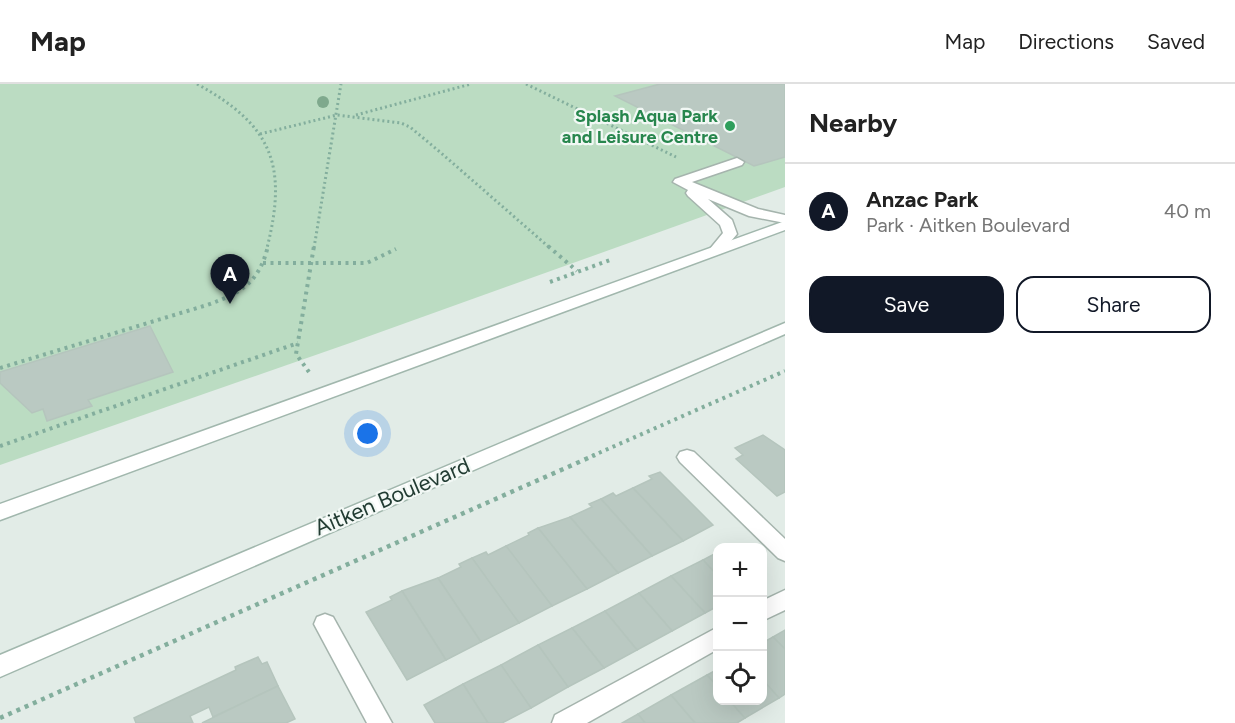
<!DOCTYPE html>
<meta charset="utf-8">
<style>
:root{--surface:#fff;--page:#f6f6f6;--text:#222;--muted:#767676;--line:#e0e0e0;--accent:#111827}
body{margin:0;font-family:Figtree,sans-serif;background:var(--page);color:var(--text)}
.controls{position:absolute;right:18px;bottom:18px;display:grid;overflow:hidden;border-radius:12px;box-shadow:0 6px 24px #0002}
.controls button{width:54px;height:54px;display:grid;place-items:center;padding:0;border:0;border-bottom:2px solid var(--line);background:var(--surface);color:var(--text);font:30px sans-serif}
.you{position:absolute;left:368px;top:350px;width:21px;height:21px;margin:-15px;border:4px solid #fff;border-radius:50%;background:#1a73e8;box-shadow:0 0 0 9px #1a73e833}
.badge{display:grid;place-items:center;width:39px;height:39px;border-radius:50%;background:var(--accent);color:#fff;font-size:20px;font-weight:700}
.pin{position:absolute;translate:-50% -50px;filter:drop-shadow(0 2px 3px #0008)}
.pin::after{content:'';position:absolute;top:32px;width:21px;height:18px;background:inherit;clip-path:polygon(0 0,100% 0,50% 100%)}
.list{margin:0;padding:0;list-style:none}
h2{display:flex;justify-content:space-between;align-items:center;height:78px;margin:0;padding:0 24px;font-size:26px}
h2 small{font-size:20px;font-weight:400;color:var(--muted)}
.list li{display:grid;grid-template-columns:39px 1fr auto;gap:18px;align-items:center;box-sizing:border-box;height:96px;padding:0 24px;border-top:2px solid var(--line)}
.list b{display:block;font-size:22px;white-space:nowrap}
.list p{margin:0;font-size:20px;white-space:nowrap;color:var(--muted)}
.list em{font-size:20px;font-style:normal;color:var(--muted)}
.actions{display:flex;gap:12px;padding:18px 24px}
.actions a{flex:1;padding:14px 0;border:2px solid var(--accent);border-radius:18px;text-align:center;font-size:21px;color:var(--accent)}
.actions .main{background:var(--accent);color:#fff}
.icon{flex:none;width:33px;height:33px;fill:none;stroke:currentColor;stroke-width:2;stroke-linecap:round;stroke-linejoin:round}
.map{position:relative;flex:none;width:785px;height:639px;overflow:hidden}
header{display:flex;align-items:center;gap:36px;box-sizing:border-box;height:84px;padding:0 30px;background:var(--surface);border-bottom:2px solid var(--line)}
header strong{font-size:28px}
nav{display:flex;gap:33px;margin-inline-start:auto;font-size:21px}
main{display:flex}
aside{flex:1;background:var(--surface)}
.map>svg:first-child{display:block}
</style>
<header>
<strong>Map</strong>
<nav><a>Map</a><a>Directions</a><a>Saved</a></nav>
</header>
<main>
<div class="map">
<svg width="785" height="639" viewBox="0 0 785 639">
<rect width="100%" height="100%" fill="#e2ece7"/>
<!-- green -->
<path fill="#bbdcc2" d="M 0,0 L 785,0 L 785,103 L 350,259 L 0,381 Z"/>
<!-- building -->
<g fill="#bac9c2" stroke="#b5c5bd" stroke-width="1.5">
<path d="M 660,0 L 785,0 L 785,73 L 754,82 L 615,12 Z"/>
<path d="M 150,242 L 173,288 L 88,316 L 92,322 L 47,337 L 43,325 L 32,329 L 0,299 L 0,288 Z"/>
<path d="M 763,351 L 785,366 L 785,408 L 777,412 L 736,375 L 743,371 L 735,364 Z"/>
<path d="M 660,388 L 713,441 L 683,457 L 633,404 L 652,395 L 649,392 Z"/>
<path d="M 633,404 L 683,457 L 652,472 L 601,415 L 613,409 L 616,412 Z"/>
<path d="M 601,415 L 652,472 L 618,489 L 570,433 L 592,423 L 589,420 Z"/>
<path d="M 570,433 L 618,489 L 587,505 L 538,444 Z"/>
<path d="M 538,444 L 587,505 L 552,522 L 506,462 L 529,451 L 528,449 Z"/>
<path d="M 506,462 L 552,522 L 519,539 L 472,474 L 486,468 L 488,471 Z"/>
<path d="M 718,468 L 718,492 L 703,476 Z"/>
<path d="M 472,474 L 519,539 L 481,558 L 438,494 L 461,483 L 459,480 Z"/>
<path d="M 703,476 L 718,492 L 718,522 L 705,529 L 671,492 Z"/>
<path d="M 671,492 L 705,529 L 672,547 L 639,509 Z"/>
<path d="M 438,494 L 481,558 L 446,576 L 402,507 Z"/>
<path d="M 402,507 L 446,576 L 407,596 L 366,528 L 392,516 L 390,513 Z"/>
<path d="M 639,509 L 672,547 L 637,566 L 605,527 Z"/>
<path d="M 605,527 L 637,566 L 604,584 L 572,544 Z"/>
<path d="M 572,544 L 604,584 L 568,603 L 538,561 Z"/>
<path d="M 785,546 L 785,565 L 773,553 Z"/>
<path d="M 773,553 L 785,565 L 785,610 L 779,614 L 762,595 L 762,559 Z"/>
<path d="M 538,561 L 568,603 L 531,624 L 501,581 Z"/>
<path d="M 258,573 L 262,580 L 267,578 L 278,602 L 213,633 L 209,623 L 190,632 L 193,639 L 136,639 L 134,634 L 236,586 L 235,583 Z"/>
<path d="M 501,581 L 531,624 L 502,639 L 488,639 L 463,600 Z"/>
<path d="M 718,585 L 718,603 L 707,591 Z"/>
<path d="M 707,591 L 718,603 L 718,616 L 729,616 L 745,634 L 737,639 L 695,639 L 671,611 Z"/>
<path d="M 762,595 L 779,614 L 745,634 L 729,616 L 762,616 Z"/>
<path d="M 463,600 L 488,639 L 435,639 L 424,621 Z"/>
<path d="M 278,602 L 295,635 L 286,639 L 202,639 Z"/>
<path d="M 671,611 L 695,639 L 645,639 L 638,630 Z"/>
<path d="M 638,630 L 645,639 L 622,639 Z"/>
</g>
<g fill="none" stroke-linecap="round" stroke-linejoin="round">
<!-- service casing -->
<g stroke="#a5b4ad" stroke-width="3">
<g id="service">
<path d="M 737,74 L 744,78 L 742,81 L 692,98 L 758,125 L 785,131 L 785,139 L 749,132 L 708,115 L 732,136 L 737,150 L 721,169 L 716,170 L 709,166 L 723,149 L 720,141 L 688,112 L 686,109 L 688,106 L 673,98 L 675,95 Z"/>
<path d="M 687,366 L 694,368 L 785,455 L 785,477 L 778,474 L 680,378 L 677,373 L 680,368 Z"/>
<path d="M 785,506 L 785,526 L 762,537 L 762,517 Z"/>
<path d="M 718,543 L 718,565 L 587,639 L 552,639 L 555,631 Z"/>
</g>
</g>
<!-- minor casing -->
<g stroke="#a5b4ad" stroke-width="3">
<path id="minor" d="M 325,530 L 333,533 L 392,639 L 367,639 L 314,540 L 317,533 Z"/>
</g>
<!-- secondary casing -->
<g stroke="#a1b7ad" stroke-width="3">
<g id="secondary">
<path d="M 785,137 L 785,146 L 0,436 L 0,420 Z"/>
<path d="M 785,239 L 785,250 L 0,593 L 0,571 Z"/>
</g>
</g>
<!-- path-far2 -->
<g stroke="#83ae9d" stroke-width="3" stroke-dasharray="2 3" stroke-linecap="butt">
<path d="M 197,0 C 272,41 288,81 267,164"/>
<path d="M 526,0 L 676,73"/>
<path d="M 356,31 L 471,0"/>
<path d="M 260,50 L 337,31 L 401,39 L 410,43 L 440,68 L 550,164"/>
<path d="M 314,164 L 341,0"/>
</g>
<!-- path-far1 -->
<g stroke="#83ae9d" stroke-width="4" stroke-dasharray="3 4.5" stroke-linecap="butt">
<path d="M 548,162 L 577,187"/>
<path d="M 263,179 L 367,179 L 396,165"/>
<path d="M 550,198 L 610,176"/>
<path d="M 0,284 L 207,221 C 241,209 259,199 268,162"/>
<path d="M 309,288 L 296,270 L 314,162"/>
<path d="M 0,362 L 298,259"/>
<path d="M 592,372 L 785,287"/>
</g>
<!-- path -->
<path stroke="#83ae9d" stroke-width="4.5" stroke-dasharray="4 5" stroke-linecap="butt" d="M 0,634 L 595,371"/>
<!-- service -->
<use href="#service" fill="#fff" fill-rule="evenodd"/>
<!-- minor -->
<use href="#minor" fill="#fff" fill-rule="evenodd"/>
<!-- secondary -->
<use href="#secondary" fill="#fff" fill-rule="evenodd"/>
</g>
<!-- trees -->
<circle fill="#7fa98d" cx="323" cy="18" r="6"/>
<!-- markers -->
<circle fill="#2e9e5b" stroke="#f2f8f5" stroke-width="2" cx="730" cy="42" r="6"/>
<g text-anchor="middle" stroke-width="4.5" stroke-linejoin="round" paint-order="stroke">
<!-- far-leisure labels -->
<g font-size="18" font-weight="bold" fill="#27864d" stroke="#f2f8f5" text-anchor="end">
<text x="718" y="38">Splash Aqua Park<tspan x="718" dy="21">and Leisure Centre</tspan></text>
</g>
<!-- street labels -->
<g font-size="22" fill="#223c33" stroke="#f2f8f5">
<text transform="translate(392 412) rotate(-23)" y="8">Aitken Boulevard</text>
</g>
</g>
</svg>
<div class="controls">
<button>+</button>
<button>−</button>
<button><svg class="icon" aria-label="locate" viewBox="0 0 24 24"><circle cx="12" cy="12" r="6"/><path d="M12 2v4M12 18v4M2 12h4M18 12h4"/></svg></button>
</div>
<div class="you"></div>
<div class="pin badge" style="left:230px;top:220px">A</div>
</div>
<aside>
<h2>Nearby<small></small></h2>
<ul class="list">
<li><span class="badge">A</span><div><b>Anzac Park</b><p>Park · Aitken Boulevard</p></div><em>40 m</em></li>
</ul>
<div class="actions"><a class="main">Save</a><a>Share</a></div>
</aside>
</main>
